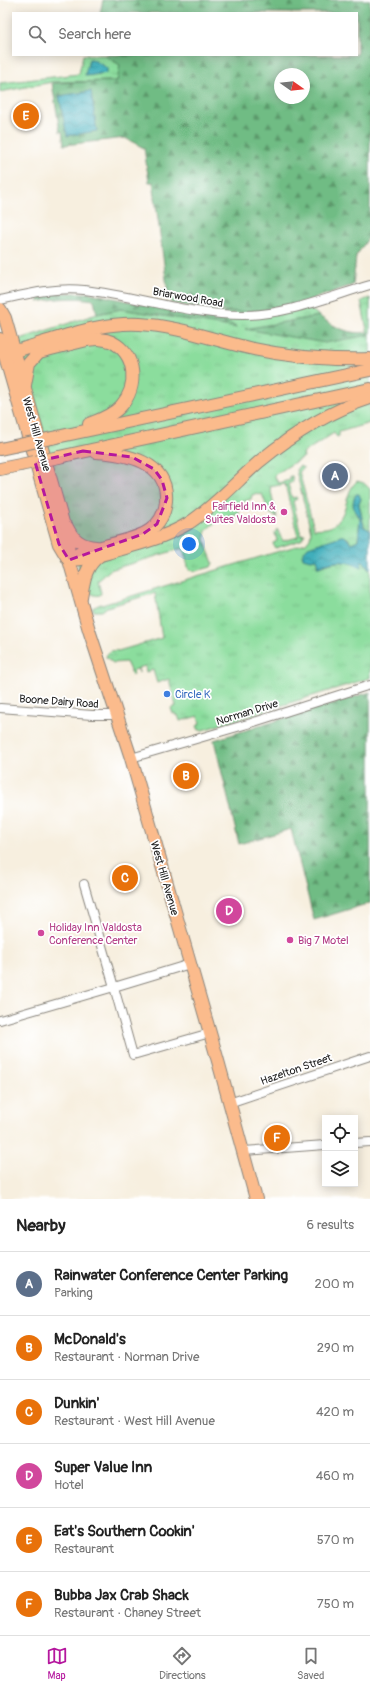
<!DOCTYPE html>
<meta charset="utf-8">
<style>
:root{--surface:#fff;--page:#f2f2f2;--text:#222;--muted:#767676;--line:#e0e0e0;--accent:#b5179e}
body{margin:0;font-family:Pangolin,sans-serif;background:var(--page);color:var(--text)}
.controls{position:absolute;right:12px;bottom:12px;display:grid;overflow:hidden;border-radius:0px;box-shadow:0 2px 10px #0003}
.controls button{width:36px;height:36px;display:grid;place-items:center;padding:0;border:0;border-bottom:1px solid var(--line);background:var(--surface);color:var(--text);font:20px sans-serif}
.compass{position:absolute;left:274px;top:68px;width:36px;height:36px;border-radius:50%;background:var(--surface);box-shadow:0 2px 10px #0003;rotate:104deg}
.you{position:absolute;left:189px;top:544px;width:14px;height:14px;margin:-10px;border:3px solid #fff;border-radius:50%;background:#1a73e8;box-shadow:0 0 0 6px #1a73e833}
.badge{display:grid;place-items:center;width:26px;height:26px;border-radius:50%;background:var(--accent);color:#fff;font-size:13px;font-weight:700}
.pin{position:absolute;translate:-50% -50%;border:2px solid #fff;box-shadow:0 1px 4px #0006}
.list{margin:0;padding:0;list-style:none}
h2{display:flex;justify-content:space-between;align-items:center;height:52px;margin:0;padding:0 16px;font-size:17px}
h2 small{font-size:13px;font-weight:400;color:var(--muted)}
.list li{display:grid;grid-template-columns:26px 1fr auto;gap:12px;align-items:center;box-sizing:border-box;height:64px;padding:0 16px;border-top:1px solid var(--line)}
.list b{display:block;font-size:15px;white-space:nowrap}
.list p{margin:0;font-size:13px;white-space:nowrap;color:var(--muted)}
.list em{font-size:13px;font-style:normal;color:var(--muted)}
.icon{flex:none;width:22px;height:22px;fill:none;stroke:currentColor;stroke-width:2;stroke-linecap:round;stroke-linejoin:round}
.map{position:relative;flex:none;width:370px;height:1199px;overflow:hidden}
.search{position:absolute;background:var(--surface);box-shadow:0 2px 10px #0003;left:12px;right:12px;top:12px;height:44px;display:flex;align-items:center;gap:10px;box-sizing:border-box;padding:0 14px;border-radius:0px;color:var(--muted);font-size:15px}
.sheet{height:436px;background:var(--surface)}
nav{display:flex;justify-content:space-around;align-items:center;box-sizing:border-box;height:56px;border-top:1px solid var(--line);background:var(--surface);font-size:11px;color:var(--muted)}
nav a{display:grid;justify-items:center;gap:2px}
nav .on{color:var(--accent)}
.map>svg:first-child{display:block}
</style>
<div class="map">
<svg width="370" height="1199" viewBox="0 0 370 1199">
<defs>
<pattern id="grass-tufts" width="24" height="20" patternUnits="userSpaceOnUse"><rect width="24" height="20" fill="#8bdd9d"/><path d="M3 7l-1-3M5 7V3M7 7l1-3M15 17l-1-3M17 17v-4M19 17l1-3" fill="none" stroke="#77bd87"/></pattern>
<pattern id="forest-firs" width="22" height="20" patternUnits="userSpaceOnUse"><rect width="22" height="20" fill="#70bc84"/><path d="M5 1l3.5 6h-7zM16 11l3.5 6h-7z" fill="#5b986b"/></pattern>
<pattern id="water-waves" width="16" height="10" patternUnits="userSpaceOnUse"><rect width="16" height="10" fill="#3faebb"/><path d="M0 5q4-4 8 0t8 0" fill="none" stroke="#348d97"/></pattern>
</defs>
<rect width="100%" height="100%" fill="#fff"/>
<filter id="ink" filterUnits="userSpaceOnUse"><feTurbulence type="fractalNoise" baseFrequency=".025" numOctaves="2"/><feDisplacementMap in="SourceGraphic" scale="8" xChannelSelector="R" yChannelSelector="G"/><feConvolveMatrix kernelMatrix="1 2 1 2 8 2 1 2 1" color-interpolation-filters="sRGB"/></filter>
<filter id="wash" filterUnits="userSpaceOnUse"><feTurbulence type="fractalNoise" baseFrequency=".012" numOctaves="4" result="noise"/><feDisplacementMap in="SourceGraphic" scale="16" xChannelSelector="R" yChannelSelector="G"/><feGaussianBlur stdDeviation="0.9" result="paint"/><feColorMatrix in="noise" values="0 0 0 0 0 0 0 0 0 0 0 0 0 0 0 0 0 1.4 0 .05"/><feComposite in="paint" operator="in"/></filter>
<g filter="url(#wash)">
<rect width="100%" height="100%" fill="#f7efdf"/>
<!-- grass -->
<g fill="url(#grass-tufts)" stroke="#547c5c">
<path d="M 83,55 L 104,55 L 121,65 L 117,81 L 52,82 L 0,92 L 0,83 L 79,74 Z"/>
<path d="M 370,298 L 370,423 L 339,432 L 339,436 L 337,437 L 334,433 L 303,453 L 304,457 C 293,462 285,469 274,475 L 278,483 L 290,480 L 290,476 L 292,476 L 293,482 L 288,484 L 292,498 L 296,497 L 297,499 L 293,501 L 301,535 L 305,534 L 301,540 L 276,548 L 274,547 L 273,543 L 277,541 L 275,533 L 277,529 L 283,541 L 298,537 L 285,484 L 270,487 L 277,518 L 269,512 L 262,494 L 258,495 L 257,493 L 252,495 L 251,499 L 237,504 L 239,514 C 230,517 206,523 205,535 C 204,544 211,556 213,563 L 211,567 L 196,571 L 189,570 L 183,548 L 110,570 L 98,581 L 101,593 L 100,595 C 89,598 85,584 81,575 L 14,341 L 97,314 L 121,309 L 167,316 L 301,308 L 313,311 L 319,316 L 247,329 L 368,335 L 361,301 Z"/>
<path d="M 299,466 L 304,468 L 299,471 L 314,529 C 319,528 325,529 330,527 C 350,517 343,493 357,481 L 364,483 L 370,489 L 370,530 L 364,527 L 359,504 L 361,499 L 355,513 L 360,518 L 358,540 L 351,543 L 348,538 L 341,536 L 334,539 L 310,560 L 317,559 L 317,565 L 319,567 C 331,562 347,558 359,567 L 361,562 L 364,562 L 370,570 L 370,678 L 203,730 L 199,730 L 197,726 L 200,723 L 198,716 L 180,721 L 178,715 L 176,716 L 175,713 L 173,714 L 171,708 L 176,706 L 169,679 L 157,683 L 153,670 L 146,672 L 145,666 L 138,668 L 139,673 L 138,669 L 133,670 L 134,675 L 132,675 L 126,662 L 113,663 L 106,657 C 107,652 113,649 118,651 L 162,638 L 155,593 L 107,607 L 102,611 L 94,611 L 92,608 L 101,604 L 102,605 L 306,543 L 310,538 L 311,532 L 296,470 Z"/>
</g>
<!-- forest -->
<g fill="url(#forest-firs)" stroke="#466c50" fill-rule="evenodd">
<path d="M 103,0 L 370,0 L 370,227 L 369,237 L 356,256 L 353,285 C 322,295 291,309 258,311 C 229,314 199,308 171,303 L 168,294 L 153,182 L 149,182 L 144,148 L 125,138 L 64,145 L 62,131 L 60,132 L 52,83 L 117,81 L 120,65 L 104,55 L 357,55 L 357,13 L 100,13 ZM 280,74 L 304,74 L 304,98 L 280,98 Z"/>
<path d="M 57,293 L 90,293 L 230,323 L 237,328 L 121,309 L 97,314 L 94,300 C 75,297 57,298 38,302 L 38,300 L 40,296 Z"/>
<path d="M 319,316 C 335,327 348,335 368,332 L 369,335 L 325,343 L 245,329 Z"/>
<path d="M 370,692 L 370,903 L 314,920 L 291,829 L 239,844 L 214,740 Z"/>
</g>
<!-- water -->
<g fill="url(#water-waves)" stroke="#2e656c">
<path d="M 89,59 L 92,59 L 107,68 L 107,73 L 87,76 L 85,75 Z"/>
<path d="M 91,91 L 97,131 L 67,136 L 59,96 Z"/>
<path d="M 356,494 L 359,494 L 361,499 L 359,504 L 364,527 L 370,530 L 370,570 L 364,562 L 361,562 L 362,567 L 360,567 C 345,560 335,560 319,567 L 317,567 L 318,562 L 317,559 L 310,560 L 303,558 L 302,554 L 308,547 L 341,536 L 345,536 L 351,543 L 358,540 L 360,518 C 354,509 350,506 356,494 Z"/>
</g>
</g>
<g filter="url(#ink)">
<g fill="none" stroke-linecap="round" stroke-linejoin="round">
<!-- minor casing -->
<g stroke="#8a867e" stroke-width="10">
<g id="minor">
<path d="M 0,300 C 28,294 56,287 84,290 C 138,296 189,315 243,315 C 286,315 329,297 370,285"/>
<path d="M 0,708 L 92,715 L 117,715"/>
<path d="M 131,758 L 251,723 L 370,685"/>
<path d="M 84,884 L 114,987 L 190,964"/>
<path d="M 0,1020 L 114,987 L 133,1055 L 210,1033"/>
<path d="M 229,1103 L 370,1056"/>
<path d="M 355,1143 L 370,1142"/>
<path d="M 244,1151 L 325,1145"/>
</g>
</g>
<!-- highway casing -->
<g stroke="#8a867e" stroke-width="14">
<g id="highway">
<path d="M 0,309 L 5,318 L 62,519 L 68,542 L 69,560 L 89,630 L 131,758 L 218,1061 L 256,1199"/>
<path d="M 0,339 L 59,544 L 68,559"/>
<path d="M 35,353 L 87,340 C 96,339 104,338 112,342 C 137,355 138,387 121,406 C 113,415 100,420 89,424"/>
<path d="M 5,356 C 19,349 33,346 48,341 C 78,332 108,322 140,324 C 177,326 213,340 249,348 C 289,357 329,360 370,359"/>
<path d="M 25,385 L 29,363 L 38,353"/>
<path d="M 52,438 L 370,370"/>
<path d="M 0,449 L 14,446"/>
<path d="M 59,457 L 370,389"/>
<path d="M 0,469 L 20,465"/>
<path d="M 67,527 C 73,540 82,546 96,547"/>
<path d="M 78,554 C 98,546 135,541 150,530 C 160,523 165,513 166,501 C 169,461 126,454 96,452"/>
<path d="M 69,560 C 87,560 104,554 122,549 C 145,542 168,536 189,523 C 215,506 237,481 260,461 C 293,434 330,411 370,398"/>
<path d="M 81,597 C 84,580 85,567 99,556"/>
</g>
</g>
<!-- minor -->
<use href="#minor" stroke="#fff" stroke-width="8"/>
<!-- highway -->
<use href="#highway" stroke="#fbbb8c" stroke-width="12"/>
<!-- highway-bridge casing -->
<g stroke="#8a867e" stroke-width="14" stroke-linecap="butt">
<g id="highway-bridge">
<path d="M 14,446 L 52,438"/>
<path d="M 20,465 L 59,457"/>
</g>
</g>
<!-- highway-bridge -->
<use href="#highway-bridge" stroke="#fbbb8c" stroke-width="12"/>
</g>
</g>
<!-- marked area -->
<path fill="#b5179e" fill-opacity="0.2" stroke="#b5179e" stroke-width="3" stroke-dasharray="8 5" stroke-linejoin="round" d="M 83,451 L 132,457 L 154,469 L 162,480 L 167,498 L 157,524 L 143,534 L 69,560 L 59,544 L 35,462 Z"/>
<!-- markers -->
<g fill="#d1479c" stroke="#fff" stroke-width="1.5">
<circle cx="284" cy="512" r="4"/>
<circle cx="41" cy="933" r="4"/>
<circle cx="290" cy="940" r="4"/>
</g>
<circle fill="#3f7fe0" stroke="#fff" stroke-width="1.5" cx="167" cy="694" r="4"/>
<g text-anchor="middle" stroke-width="3.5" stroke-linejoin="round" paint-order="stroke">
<!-- street labels -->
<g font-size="11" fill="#1c1c1c" stroke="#fff">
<text transform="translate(188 297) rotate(10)" y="4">Briarwood Road</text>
<text transform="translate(37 434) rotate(74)" y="4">West Hill Avenue</text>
<text transform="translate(59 701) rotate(4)" y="4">Boone Dairy Road</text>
<text transform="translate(247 712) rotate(-17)" y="4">Norman Drive</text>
<text transform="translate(165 878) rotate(74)" y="4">West Hill Avenue</text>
<text transform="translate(296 1069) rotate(-19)" y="4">Hazelton Street</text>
</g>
<!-- hotel labels -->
<g font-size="11" fill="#b23c85" stroke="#fff" text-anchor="start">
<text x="276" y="510" text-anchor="end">Fairfield Inn &amp;<tspan x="276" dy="13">Suites Valdosta</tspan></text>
<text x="49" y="931">Holiday Inn Valdosta<tspan x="49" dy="13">Conference Center</tspan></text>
<text x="298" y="944">Big 7 Motel</text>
</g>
<!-- shop labels -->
<g font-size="11" fill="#366cbe" stroke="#fff" text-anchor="start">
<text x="175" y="698">Circle K</text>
</g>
</g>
</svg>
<div class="controls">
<button><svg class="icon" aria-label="locate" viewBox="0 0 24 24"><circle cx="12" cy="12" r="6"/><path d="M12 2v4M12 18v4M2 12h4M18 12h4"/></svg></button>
<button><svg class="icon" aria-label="layers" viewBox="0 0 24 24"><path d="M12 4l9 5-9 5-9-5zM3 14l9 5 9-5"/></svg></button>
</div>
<svg class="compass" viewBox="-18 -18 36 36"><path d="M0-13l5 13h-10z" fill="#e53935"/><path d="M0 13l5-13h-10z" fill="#767676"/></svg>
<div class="you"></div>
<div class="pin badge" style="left:335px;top:476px;background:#5c6f8a">A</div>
<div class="pin badge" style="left:186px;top:776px;background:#e8710a">B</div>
<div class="pin badge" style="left:125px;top:878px;background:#e8710a">C</div>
<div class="pin badge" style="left:229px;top:911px;background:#d1479c">D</div>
<div class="pin badge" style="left:26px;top:116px;background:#e8710a">E</div>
<div class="pin badge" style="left:277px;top:1138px;background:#e8710a">F</div>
<div class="search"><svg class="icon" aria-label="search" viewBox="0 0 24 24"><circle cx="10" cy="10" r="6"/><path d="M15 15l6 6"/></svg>Search here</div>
</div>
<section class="sheet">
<h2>Nearby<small>6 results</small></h2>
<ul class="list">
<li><span class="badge" style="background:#5c6f8a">A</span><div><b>Rainwater Conference Center Parking</b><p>Parking</p></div><em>200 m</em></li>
<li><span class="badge" style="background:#e8710a">B</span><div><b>McDonald's</b><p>Restaurant · Norman Drive</p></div><em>290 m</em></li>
<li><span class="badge" style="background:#e8710a">C</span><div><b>Dunkin'</b><p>Restaurant · West Hill Avenue</p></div><em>420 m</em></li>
<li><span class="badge" style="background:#d1479c">D</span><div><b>Super Value Inn</b><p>Hotel</p></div><em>460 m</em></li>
<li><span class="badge" style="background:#e8710a">E</span><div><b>Eat's Southern Cookin'</b><p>Restaurant</p></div><em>570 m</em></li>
<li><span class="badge" style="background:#e8710a">F</span><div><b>Bubba Jax Crab Shack</b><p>Restaurant · Chaney Street</p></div><em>750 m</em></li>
</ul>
</section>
<nav>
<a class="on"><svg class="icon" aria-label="map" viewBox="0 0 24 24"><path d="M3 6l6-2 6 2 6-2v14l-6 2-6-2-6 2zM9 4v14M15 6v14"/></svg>Map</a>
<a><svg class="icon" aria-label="directions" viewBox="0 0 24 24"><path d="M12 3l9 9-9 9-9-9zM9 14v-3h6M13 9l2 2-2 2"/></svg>Directions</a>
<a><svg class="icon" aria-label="saved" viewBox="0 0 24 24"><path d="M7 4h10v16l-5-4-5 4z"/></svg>Saved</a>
</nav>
